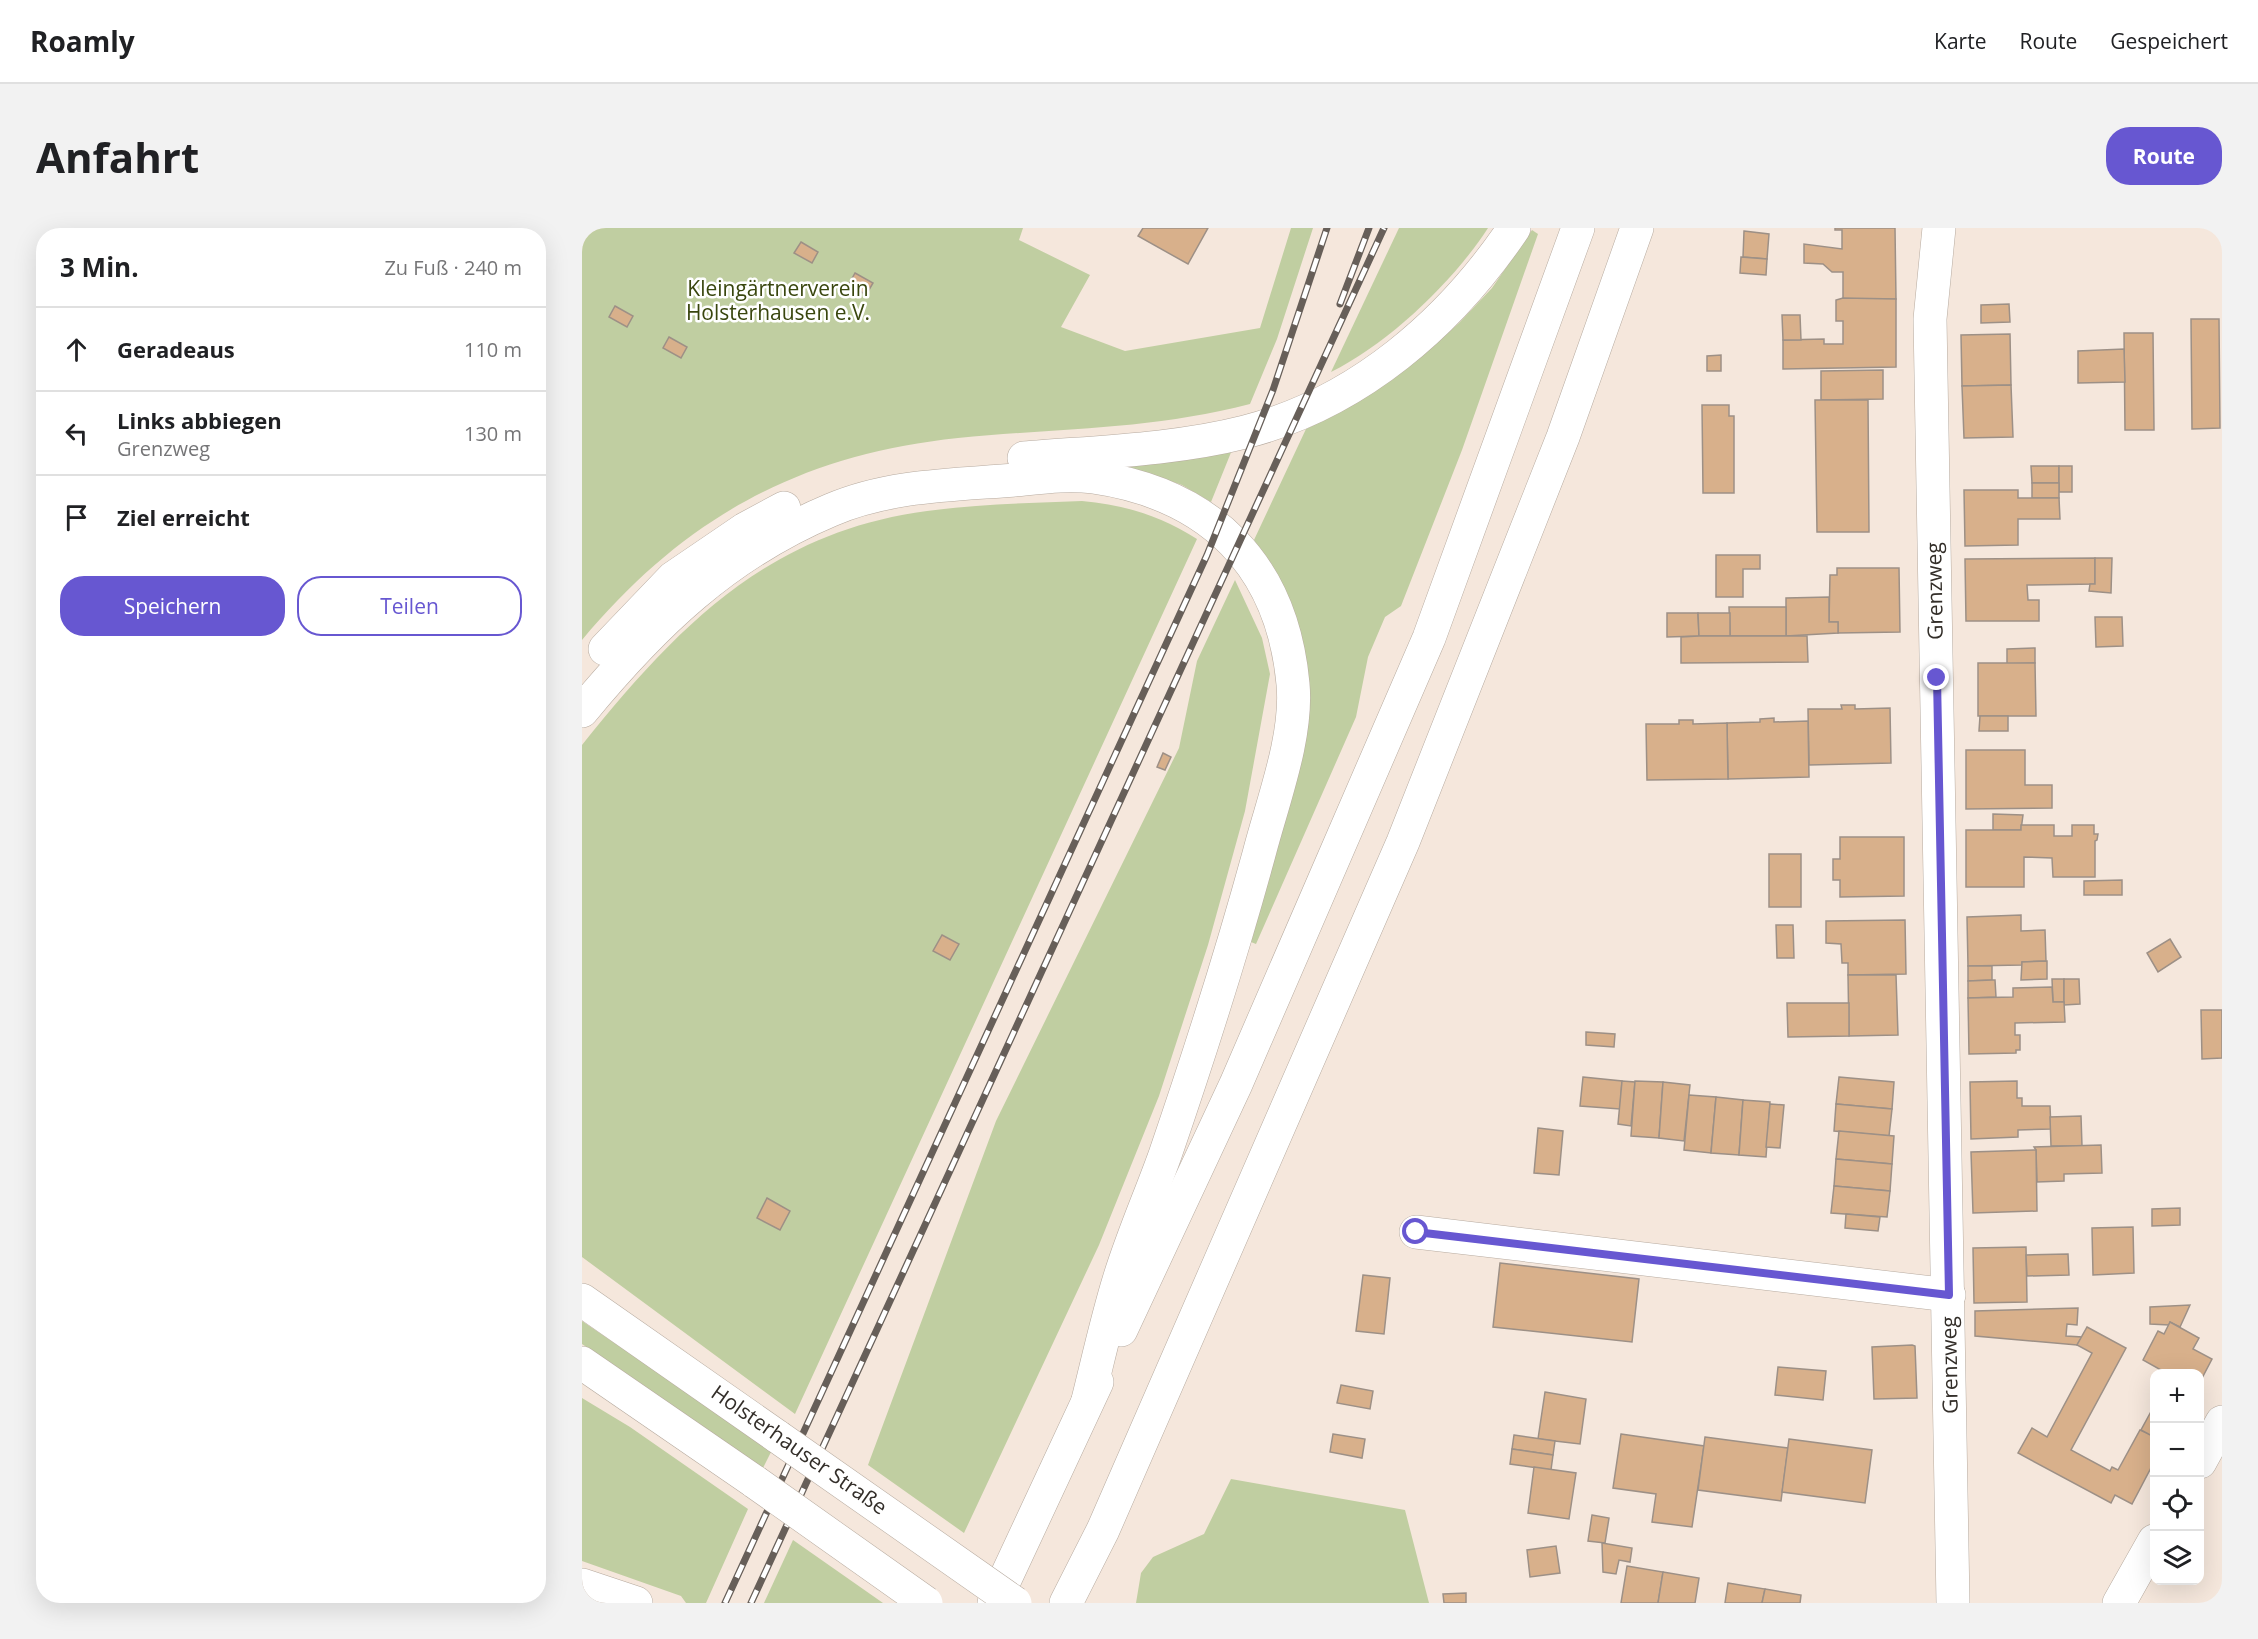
<!DOCTYPE html>
<html lang="de">
<meta charset="utf-8">
<style>
:root{--surface:#fff;--page:#f2f2f2;--text:#202124;--muted:#757577;--line:#e0e0e0;--accent:#6757d1}
body{margin:0;font-family:"Open Sans",sans-serif;background:var(--page);color:var(--text)}
.controls{position:absolute;right:18px;bottom:18px;display:grid;overflow:hidden;border-radius:12px;box-shadow:0 6px 24px #0002}
.controls button{width:54px;height:54px;display:grid;place-items:center;padding:0;border:0;border-bottom:2px solid var(--line);background:var(--surface);color:var(--text);font:30px sans-serif}
.stop{position:absolute;width:18px;height:18px;margin:-14px;border:4px solid #6757d1;border-radius:50%;background:#fff}
.stop.end{background:#6757d1;border-color:#fff;box-shadow:0 2px 6px #0008}
.list{margin:0;padding:0;list-style:none}
h2{display:flex;justify-content:space-between;align-items:center;height:78px;margin:0;padding:0 24px;font-size:26px}
h2 small{font-size:20px;font-weight:400;color:var(--muted)}
.list li{display:grid;grid-template-columns:39px 1fr auto;gap:18px;align-items:center;box-sizing:border-box;height:84px;padding:0 24px;border-top:2px solid var(--line)}
.list b{display:block;font-size:22px;white-space:nowrap}
.list p{margin:0;font-size:20px;white-space:nowrap;color:var(--muted)}
.list em{font-size:20px;font-style:normal;color:var(--muted)}
.actions{display:flex;gap:12px;padding:18px 24px}
.actions a{flex:1;padding:14px 0;border:2px solid var(--accent);border-radius:24px;text-align:center;font-size:21px;color:var(--accent)}
.actions .main{background:var(--accent);color:#fff}
.icon{flex:none;width:33px;height:33px;fill:none;stroke:currentColor;stroke-width:2;stroke-linecap:round;stroke-linejoin:round}
.map{position:relative;flex:none;width:1640px;height:1375px;overflow:hidden;border-radius:24px}
header{display:flex;align-items:center;gap:36px;box-sizing:border-box;height:84px;padding:0 30px;background:var(--surface);border-bottom:2px solid var(--line)}
header strong{font-size:28px}
nav{display:flex;gap:33px;margin-inline-start:auto;font-size:21px}
.intro{display:flex;align-items:center;justify-content:space-between;box-sizing:border-box;height:144px;padding:0 36px}
h1{margin:0;font-size:42px}
.button{padding:15px 27px;border-radius:24px;background:var(--accent);color:#fff;font-size:21px;font-weight:700}
main{display:flex;gap:36px;padding:0 36px}
aside{flex:1;background:var(--surface);border-radius:24px;box-shadow:0 6px 24px #0002}
.map>svg:first-child{display:block}
</style>
<header>
<strong>Roamly</strong>
<nav><a>Karte</a><a>Route</a><a>Gespeichert</a></nav>
</header>
<div class="intro"><h1>Anfahrt</h1><a class="button">Route</a></div>
<main>
<aside>
<h2>3 Min.<small>Zu Fuß · 240 m</small></h2>
<ul class="list">
<li><svg class="icon" aria-label="ahead" viewBox="0 0 24 24"><path d="M12 20V5M6 11l6-6 6 6"/></svg><div><b>Geradeaus</b></div><em>110 m</em></li>
<li><svg class="icon" aria-label="left" viewBox="0 0 24 24"><path d="M17 20v-9H6M10 6l-5 5 5 5"/></svg><div><b>Links abbiegen</b><p>Grenzweg</p></div><em>130 m</em></li>
<li><svg class="icon" aria-label="arrive" viewBox="0 0 24 24"><path d="M6 21V4h12l-3 4 3 4H6"/></svg><div><b>Ziel erreicht</b></div></li>
</ul>
<div class="actions"><a class="main">Speichern</a><a>Teilen</a></div>
</aside>
<div class="map">
<svg width="1640" height="1375" viewBox="0 0 1640 1375">
<rect width="100%" height="100%" fill="#f5e7dc"/>
<!-- green -->
<g fill="#c0cea1">
<path d="M 0,0 L 441,0 L 437,12 L 508,47 L 479,99 L 543,123 L 678,100 L 709,0 L 731,0 L 695,111 L 668,176 C 568,202 477,200 376,210 C 217,227 103,289 0,412 Z"/>
<path d="M 817,0 L 906,0 C 871,54 807,115 749,144 Z"/>
<path d="M 950,2 L 956,6 L 880,222 L 819,378 L 803,389 L 786,429 L 774,489 L 674,716 L 669,714 L 702,597 L 719,411 L 703,362 L 672,312 L 724,201 L 764,181 L 843,125 L 877,95 L 910,60 Z"/>
<path d="M 650,222 L 629,274 L 600,257 L 547,239 L 546,236 Z"/>
<path d="M 500,273 C 543,277 577,287 615,311 L 213,1186 L 0,1029 L 0,517 C 95,399 186,304 345,283 C 396,276 448,275 500,273 Z"/>
<path d="M 653,352 L 680,410 L 688,446 L 663,583 L 626,717 L 577,868 L 517,1017 L 382,1305 L 286,1237 L 414,893 L 597,520 L 615,433 Z"/>
<path d="M 0,1093 L 190,1222 L 181,1240 L 0,1116 Z"/>
<path d="M 0,1170 L 48,1199 L 166,1281 L 124,1375 L 104,1375 L 99,1368 L 0,1333 Z"/>
<path d="M 649,1251 L 823,1282 L 847,1375 L 554,1375 L 559,1345 L 571,1329 L 622,1306 Z"/>
<path d="M 211,1312 L 301,1375 L 182,1375 Z"/>
</g>
<!-- building -->
<g fill="#d8b08b" stroke="#9d9086" stroke-width="1.5">
<path d="M 561,0 L 626,0 L 606,36 L 556,8 Z"/>
<path d="M 1253,0 L 1313,0 L 1314,71 L 1263,72 L 1261,70 L 1261,44 L 1250,44 L 1241,36 L 1222,35 L 1222,16 L 1260,21 L 1260,2 L 1253,2 Z"/>
<path d="M 1162,3 L 1187,6 L 1185,31 L 1161,29 Z"/>
<path d="M 219,14 L 236,24 L 230,35 L 212,25 Z"/>
<path d="M 1159,29 L 1185,31 L 1184,47 L 1158,45 Z"/>
<path d="M 273,45 L 291,55 L 284,67 L 267,56 Z"/>
<path d="M 1261,70 L 1314,71 L 1314,139 L 1201,141 L 1201,112 L 1242,111 L 1242,116 L 1261,116 L 1261,93 L 1254,93 L 1254,72 Z"/>
<path d="M 1427,76 L 1428,94 L 1399,95 L 1399,77 Z"/>
<path d="M 33,78 L 51,88 L 45,99 L 27,89 Z"/>
<path d="M 1200,87 L 1218,87 L 1219,112 L 1201,112 Z"/>
<path d="M 1609,91 L 1637,91 L 1638,200 L 1610,201 Z"/>
<path d="M 1542,105 L 1571,105 L 1572,202 L 1543,202 Z"/>
<path d="M 1428,106 L 1429,157 L 1380,158 L 1379,107 Z"/>
<path d="M 87,109 L 105,119 L 99,130 L 81,120 Z"/>
<path d="M 1542,121 L 1543,154 L 1496,155 L 1496,123 Z"/>
<path d="M 1139,127 L 1139,143 L 1125,143 L 1125,128 Z"/>
<path d="M 1301,142 L 1301,171 L 1239,172 L 1239,143 Z"/>
<path d="M 1429,157 L 1431,209 L 1382,210 L 1380,158 Z"/>
<path d="M 1233,172 L 1286,172 L 1287,304 L 1235,304 Z"/>
<path d="M 1120,177 L 1147,177 L 1147,188 L 1152,188 L 1152,265 L 1121,265 Z"/>
<path d="M 1449,238 L 1477,238 L 1477,255 L 1450,255 Z"/>
<rect x="1477" y="238" width="13" height="26"/>
<rect x="1450" y="255" width="27" height="15"/>
<path d="M 1382,262 L 1436,262 L 1436,270 L 1477,270 L 1478,291 L 1436,291 L 1436,317 L 1383,318 Z"/>
<path d="M 1134,327 L 1178,327 L 1178,341 L 1161,341 L 1161,369 L 1134,369 Z"/>
<path d="M 1513,330 L 1513,356 L 1445,357 L 1446,372 L 1457,372 L 1457,393 L 1384,393 L 1383,331 Z"/>
<path d="M 1513,330 L 1530,330 L 1529,365 L 1507,363 L 1508,356 L 1513,356 Z"/>
<path d="M 1255,340 L 1317,340 L 1318,404 L 1256,405 L 1256,394 L 1247,394 L 1248,347 L 1255,347 Z"/>
<path d="M 1247,369 L 1247,394 L 1256,394 L 1256,405 L 1204,408 L 1204,370 Z"/>
<path d="M 1147,379 L 1204,379 L 1204,408 L 1148,408 Z"/>
<path d="M 1085,385 L 1116,385 L 1117,408 L 1085,409 Z"/>
<path d="M 1116,385 L 1148,385 L 1148,408 L 1117,408 Z"/>
<path d="M 1513,389 L 1540,389 L 1541,418 L 1514,419 Z"/>
<path d="M 1117,408 L 1225,408 L 1226,434 L 1099,435 L 1099,409 Z"/>
<path d="M 1453,420 L 1453,435 L 1425,436 L 1425,421 Z"/>
<path d="M 1396,435 L 1453,435 L 1454,488 L 1396,488 Z"/>
<path d="M 1259,477 L 1273,477 L 1273,481 L 1308,480 L 1309,535 L 1227,537 L 1226,481 L 1260,481 Z"/>
<path d="M 1398,488 L 1426,488 L 1426,503 L 1397,503 Z"/>
<path d="M 1192,490 L 1192,494 L 1226,493 L 1227,549 L 1146,551 L 1145,495 L 1178,494 L 1178,491 Z"/>
<path d="M 1097,492 L 1111,492 L 1111,496 L 1145,495 L 1146,551 L 1065,552 L 1064,496 L 1097,496 Z"/>
<path d="M 1384,522 L 1443,522 L 1443,557 L 1470,557 L 1470,580 L 1384,581 Z"/>
<path d="M 581,525 L 589,529 L 583,542 L 575,539 Z"/>
<path d="M 1411,586 L 1441,587 L 1439,602 L 1411,602 Z"/>
<path d="M 1439,597 L 1472,597 L 1472,608 L 1490,608 L 1490,597 L 1512,597 L 1512,606 L 1516,606 L 1515,612 L 1513,613 L 1513,649 L 1471,649 L 1470,630 L 1442,629 L 1442,659 L 1384,659 L 1384,602 L 1439,602 Z"/>
<path d="M 1258,609 L 1322,609 L 1322,668 L 1258,669 L 1258,652 L 1251,652 L 1251,631 L 1258,631 Z"/>
<rect x="1187" y="626" width="32" height="53"/>
<path d="M 1540,652 L 1540,667 L 1502,667 L 1502,653 Z"/>
<path d="M 1439,687 L 1439,703 L 1463,702 L 1464,733 L 1440,734 L 1440,737 L 1386,738 L 1385,689 Z"/>
<path d="M 1323,692 L 1324,746 L 1266,747 L 1266,735 L 1260,735 L 1259,716 L 1244,715 L 1244,693 Z"/>
<path d="M 1194,697 L 1211,697 L 1212,730 L 1195,730 Z"/>
<path d="M 360,707 L 377,716 L 368,732 L 351,723 Z"/>
<path d="M 1588,711 L 1599,729 L 1576,744 L 1565,725 Z"/>
<path d="M 1465,733 L 1465,751 L 1439,752 L 1440,734 Z"/>
<path d="M 1386,738 L 1410,738 L 1410,752 L 1386,753 Z"/>
<path d="M 1266,747 L 1314,747 L 1316,807 L 1267,808 Z"/>
<path d="M 1470,751 L 1482,751 L 1482,774 L 1471,774 Z"/>
<path d="M 1482,751 L 1497,751 L 1498,776 L 1482,777 Z"/>
<path d="M 1410,752 L 1413,752 L 1414,769 L 1386,770 L 1386,753 Z"/>
<path d="M 1470,759 L 1471,774 L 1482,774 L 1483,794 L 1433,795 L 1433,807 L 1438,807 L 1438,822 L 1434,822 L 1434,825 L 1387,826 L 1386,770 L 1431,769 L 1431,760 Z"/>
<path d="M 1205,775 L 1267,775 L 1267,808 L 1206,809 Z"/>
<path d="M 1619,782 L 1640,782 L 1640,830 L 1620,831 Z"/>
<path d="M 1004,804 L 1033,806 L 1032,819 L 1004,817 Z"/>
<path d="M 1001,849 L 1040,853 L 1038,881 L 998,878 Z"/>
<path d="M 1257,849 L 1312,854 L 1310,881 L 1254,876 Z"/>
<path d="M 1040,853 L 1053,854 L 1049,898 L 1036,896 Z"/>
<path d="M 1053,853 L 1081,854 L 1077,910 L 1049,908 Z"/>
<path d="M 1435,853 L 1435,870 L 1440,870 L 1440,878 L 1468,878 L 1469,901 L 1436,902 L 1436,909 L 1389,911 L 1388,854 Z"/>
<path d="M 1081,854 L 1108,857 L 1102,913 L 1077,910 Z"/>
<path d="M 1107,867 L 1134,869 L 1129,925 L 1102,922 Z"/>
<path d="M 1134,869 L 1161,872 L 1157,927 L 1129,925 Z"/>
<path d="M 1161,872 L 1188,874 L 1184,929 L 1157,927 Z"/>
<path d="M 1188,876 L 1202,877 L 1198,920 L 1184,919 Z"/>
<path d="M 1254,876 L 1310,881 L 1307,908 L 1252,903 Z"/>
<path d="M 1499,888 L 1500,918 L 1469,918 L 1468,889 Z"/>
<path d="M 956,900 L 981,903 L 977,947 L 952,945 Z"/>
<path d="M 1257,903 L 1312,908 L 1310,936 L 1254,931 Z"/>
<path d="M 1519,917 L 1520,945 L 1482,946 L 1482,953 L 1455,954 L 1454,922 L 1452,919 Z"/>
<path d="M 1452,922 L 1454,922 L 1455,983 L 1391,985 L 1389,924 Z"/>
<path d="M 1254,931 L 1310,936 L 1308,963 L 1252,958 Z"/>
<path d="M 1252,958 L 1308,963 L 1305,989 L 1249,985 Z"/>
<path d="M 185,970 L 208,983 L 198,1002 L 175,990 Z"/>
<path d="M 1598,980 L 1598,997 L 1570,998 L 1570,981 Z"/>
<path d="M 1264,986 L 1298,989 L 1296,1003 L 1263,1000 Z"/>
<path d="M 1551,999 L 1552,1045 L 1511,1047 L 1510,1000 Z"/>
<path d="M 1444,1019 L 1445,1074 L 1392,1075 L 1391,1020 Z"/>
<path d="M 1486,1026 L 1487,1047 L 1445,1048 L 1444,1027 Z"/>
<path d="M 918,1035 L 1057,1051 L 1050,1114 L 911,1099 Z"/>
<path d="M 781,1047 L 808,1050 L 802,1106 L 774,1103 Z"/>
<path d="M 1608,1077 L 1598,1099 L 1588,1094 L 1587,1097 L 1568,1096 L 1568,1079 Z"/>
<path d="M 1496,1080 L 1495,1097 L 1485,1096 L 1484,1108 L 1500,1109 L 1495,1117 L 1393,1108 L 1393,1083 Z"/>
<path d="M 1588,1094 L 1617,1110 L 1611,1121 L 1630,1131 L 1618,1154 L 1618,1146 L 1586,1146 L 1561,1132 L 1576,1103 L 1582,1106 Z"/>
<path d="M 1505,1099 L 1544,1120 L 1489,1222 L 1528,1243 L 1530,1239 L 1536,1242 L 1558,1202 L 1572,1208 L 1572,1234 L 1550,1276 L 1533,1267 L 1529,1275 L 1436,1225 L 1450,1200 L 1465,1209 L 1510,1125 L 1495,1117 Z"/>
<path d="M 1330,1117 L 1333,1118 L 1335,1170 L 1292,1171 L 1290,1119 Z"/>
<path d="M 1196,1139 L 1244,1143 L 1241,1172 L 1193,1167 Z"/>
<path d="M 759,1157 L 791,1163 L 788,1181 L 755,1175 Z"/>
<path d="M 963,1164 L 1004,1171 L 998,1216 L 956,1211 Z"/>
<path d="M 1572,1178 L 1572,1204 L 1570,1208 L 1559,1202 Z"/>
<path d="M 751,1206 L 783,1211 L 780,1230 L 748,1224 Z"/>
<path d="M 1039,1206 L 1122,1218 L 1110,1299 L 1070,1294 L 1074,1266 L 1031,1260 Z"/>
<path d="M 932,1207 L 973,1213 L 971,1227 L 930,1221 Z"/>
<path d="M 1123,1209 L 1206,1220 L 1199,1273 L 1116,1262 Z"/>
<path d="M 1207,1211 L 1290,1222 L 1283,1275 L 1200,1264 Z"/>
<path d="M 930,1221 L 971,1227 L 969,1242 L 928,1236 Z"/>
<path d="M 952,1239 L 994,1245 L 987,1291 L 946,1285 Z"/>
<path d="M 1010,1287 L 1027,1290 L 1023,1315 L 1006,1313 Z"/>
<path d="M 1020,1315 L 1050,1320 L 1048,1334 L 1037,1332 L 1034,1346 L 1021,1344 Z"/>
<path d="M 974,1318 L 978,1345 L 948,1349 L 945,1322 Z"/>
<path d="M 1045,1338 L 1081,1344 L 1076,1375 L 1039,1375 Z"/>
<path d="M 1081,1344 L 1117,1350 L 1113,1375 L 1076,1375 Z"/>
<path d="M 1146,1355 L 1183,1361 L 1180,1375 L 1143,1375 Z"/>
<path d="M 1183,1361 L 1219,1367 L 1218,1375 L 1180,1375 Z"/>
<path d="M 884,1365 L 884,1375 L 862,1375 L 861,1366 Z"/>
</g>
<g fill="none" stroke-linecap="round" stroke-linejoin="round">
<!-- minor casing -->
<g stroke="#b7aba0" stroke-width="34">
<g id="minor">
<path d="M 1357,0 L 1348,91 L 1371,1375"/>
<path d="M 834,1004 L 1367,1067"/>
<path d="M 1618,1234 L 1640,1194"/>
<path d="M 0,1357 L 54,1375"/>
<path d="M 1537,1375 L 1572,1313"/>
</g>
</g>
<!-- major casing -->
<g stroke="#b7aba0" stroke-width="34">
<g id="major">
<path d="M 0,1072 L 196,1209"/>
<path d="M 0,1135 L 173,1254"/>
</g>
</g>
<!-- highway casing -->
<g stroke="#b7aba0" stroke-width="34">
<g id="highway">
<path d="M 442,230 C 514,224 592,222 663,204 C 776,175 868,95 932,0"/>
<path d="M 23,421 L 91,350 L 163,301 L 202,280"/>
<path d="M 0,483 C 71,397 144,326 249,282 C 302,259 363,257 420,253 C 449,251 482,245 511,249 C 629,266 700,337 711,456 C 716,509 690,575 677,626 C 649,728 617,828 583,927 C 568,969 550,1009 537,1052 C 525,1091 516,1132 506,1172"/>
<path d="M 539,1102 L 654,856 L 847,410 L 996,0"/>
<path d="M 412,1375 L 515,1154"/>
<path d="M 484,1375 L 521,1302 L 821,614 L 981,209 L 1055,0"/>
</g>
</g>
<!-- minor -->
<use href="#minor" stroke="#fff" stroke-width="33"/>
<!-- major -->
<use href="#major" stroke="#fff" stroke-width="33"/>
<!-- highway -->
<use href="#highway" stroke="#fff" stroke-width="33"/>
<!-- rail casing -->
<g stroke="#675f59" stroke-width="7">
<g id="rail">
<path d="M 758,76 L 787,0"/>
<path d="M 143,1375 L 625,327 L 691,162 L 745,0"/>
<path d="M 169,1375 L 802,0"/>
</g>
</g>
<!-- rail -->
<use href="#rail" stroke="#fff" stroke-width="4.5" stroke-dasharray="14" stroke-linecap="butt"/>
<!-- major-bridge casing -->
<g stroke="#b7aba0" stroke-width="34" stroke-linecap="butt">
<g id="major-bridge">
<path d="M 196,1209 L 433,1375"/>
<path d="M 173,1254 L 344,1375"/>
</g>
</g>
<!-- major-bridge -->
<use href="#major-bridge" stroke="#fff" stroke-width="33"/>
</g>
<g fill="none" stroke-linecap="round" stroke-linejoin="round">
<!-- route -->
<path stroke="#6757d1" stroke-width="8" d="M 834,1004 L 1367,1067 L 1355,450"/>
</g>
<g text-anchor="middle" stroke-width="5" stroke-linejoin="round" paint-order="stroke">
<!-- park labels -->
<g font-size="21" fill="#39460e" stroke="#fff">
<text x="196" y="68">Kleingärtnerverein<tspan x="196" dy="24">Holsterhausen e.V.</tspan></text>
</g>
<!-- street labels -->
<g font-size="21" fill="#332e29" stroke="#fff">
<text transform="translate(1353 363) rotate(-91)" y="7">Grenzweg</text>
<text transform="translate(1368 1137) rotate(-91)" y="7">Grenzweg</text>
<text transform="translate(217 1222) rotate(35)" y="7">Holsterhauser Straße</text>
</g>
</g>
</svg>
<div class="controls">
<button>+</button>
<button>−</button>
<button><svg class="icon" aria-label="locate" viewBox="0 0 24 24"><circle cx="12" cy="12" r="6"/><path d="M12 2v4M12 18v4M2 12h4M18 12h4"/></svg></button>
<button><svg class="icon" aria-label="layers" viewBox="0 0 24 24"><path d="M12 4l9 5-9 5-9-5zM3 14l9 5 9-5"/></svg></button>
</div>
<div class="stop" style="left:834px;top:1004px"></div>
<div class="stop end" style="left:1355px;top:450px"></div>
</div>
</main>
